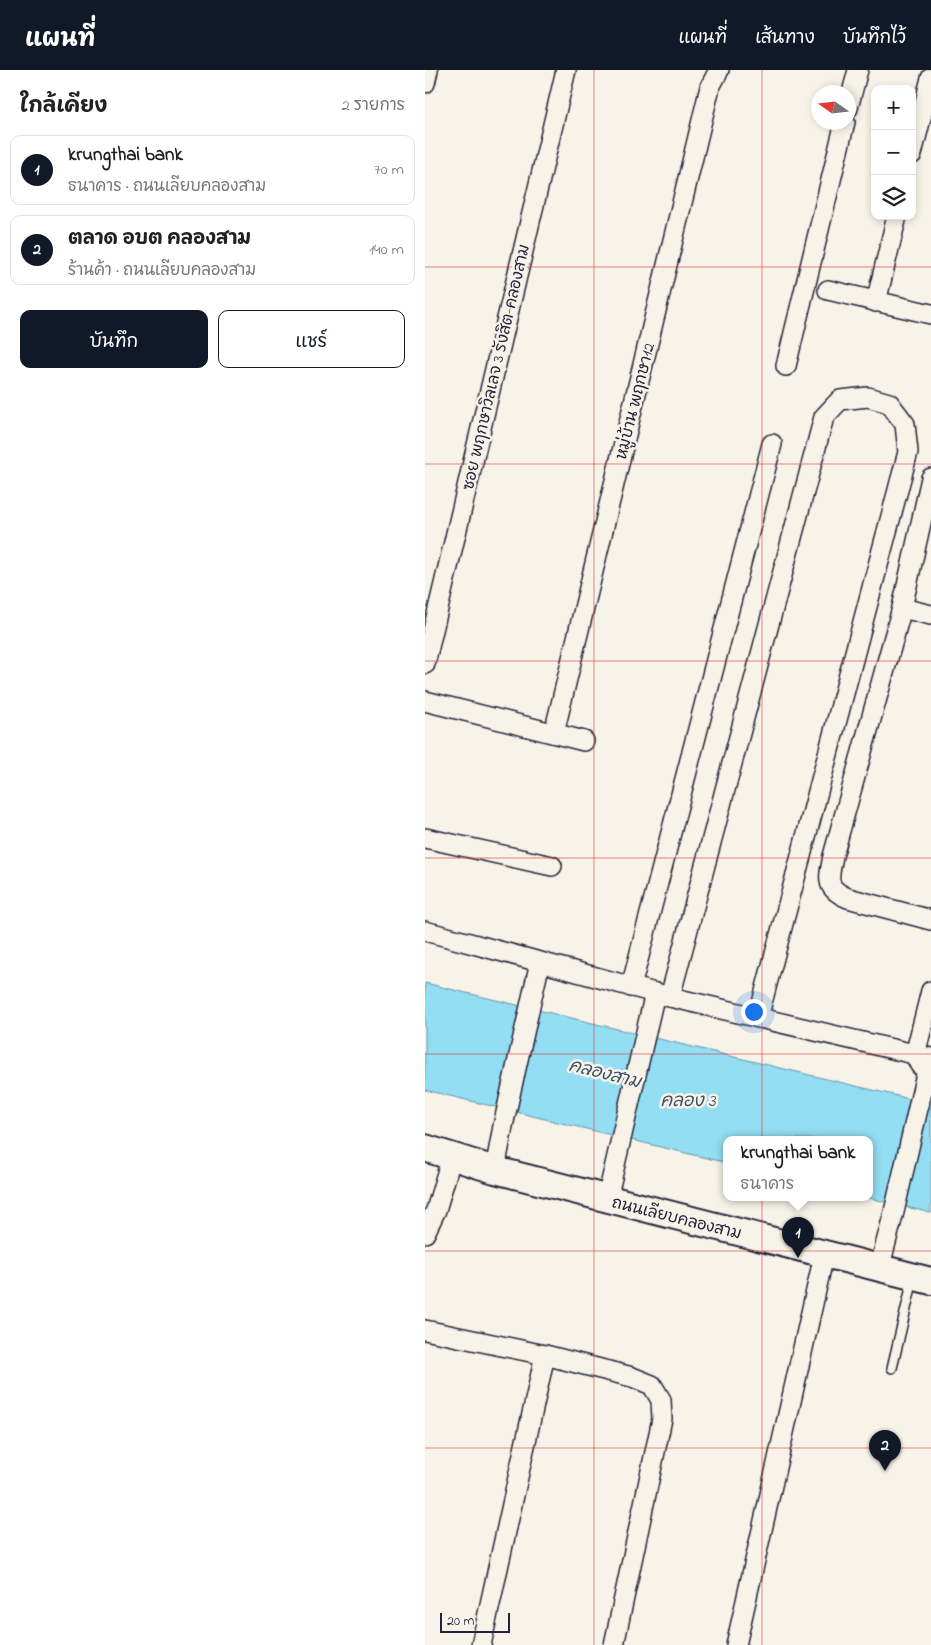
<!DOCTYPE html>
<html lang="th">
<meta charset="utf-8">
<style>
:root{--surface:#fff;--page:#f6f6f6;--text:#202124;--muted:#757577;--line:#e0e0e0;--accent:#111827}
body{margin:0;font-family:"Indie Flower","Playpen Sans Thai",sans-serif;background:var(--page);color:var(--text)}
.controls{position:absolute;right:15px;top:15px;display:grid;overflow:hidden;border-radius:10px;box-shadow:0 2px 8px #0003}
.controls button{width:45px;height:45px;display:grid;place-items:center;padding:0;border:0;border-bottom:1px solid var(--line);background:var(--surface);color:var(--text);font:25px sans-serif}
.compass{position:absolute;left:386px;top:15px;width:45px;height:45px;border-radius:50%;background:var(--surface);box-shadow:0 2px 8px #0003;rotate:284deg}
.scale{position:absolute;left:15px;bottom:12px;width:70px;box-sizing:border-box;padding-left:5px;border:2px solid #22223b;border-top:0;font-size:14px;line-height:18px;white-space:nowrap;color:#22223b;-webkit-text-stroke:4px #f7f3e8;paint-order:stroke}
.you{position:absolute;left:328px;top:941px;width:18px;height:18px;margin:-12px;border:4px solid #fff;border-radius:50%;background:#1a73e8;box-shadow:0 0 0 8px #1a73e833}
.badge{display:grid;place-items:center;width:32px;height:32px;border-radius:50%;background:var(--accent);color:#fff;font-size:16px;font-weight:700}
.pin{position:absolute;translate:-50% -41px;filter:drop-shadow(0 1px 2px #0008)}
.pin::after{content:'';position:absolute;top:26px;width:18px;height:15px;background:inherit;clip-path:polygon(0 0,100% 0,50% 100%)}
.popup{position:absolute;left:298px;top:1066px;width:150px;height:65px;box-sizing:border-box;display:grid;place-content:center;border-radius:10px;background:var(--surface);filter:drop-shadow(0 1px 4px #0005);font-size:16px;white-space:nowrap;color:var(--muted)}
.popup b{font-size:19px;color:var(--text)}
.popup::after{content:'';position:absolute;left:50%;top:100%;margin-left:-10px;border:10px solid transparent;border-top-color:var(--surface)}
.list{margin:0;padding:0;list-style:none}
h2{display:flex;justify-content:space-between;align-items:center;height:65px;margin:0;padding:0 20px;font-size:21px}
h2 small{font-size:16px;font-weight:400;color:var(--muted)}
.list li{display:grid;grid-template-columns:32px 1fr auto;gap:15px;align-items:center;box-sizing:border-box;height:70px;margin:0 10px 10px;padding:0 10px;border:1px solid var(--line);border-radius:10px}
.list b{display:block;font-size:19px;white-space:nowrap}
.list p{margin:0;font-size:16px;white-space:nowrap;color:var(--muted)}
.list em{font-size:16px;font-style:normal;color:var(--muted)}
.actions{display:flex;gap:10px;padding:15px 20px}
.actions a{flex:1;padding:11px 0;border:1px solid var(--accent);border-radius:10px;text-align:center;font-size:18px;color:var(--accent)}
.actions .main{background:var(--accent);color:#fff}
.icon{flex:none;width:28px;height:28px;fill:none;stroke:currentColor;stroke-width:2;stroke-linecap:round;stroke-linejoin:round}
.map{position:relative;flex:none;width:506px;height:1575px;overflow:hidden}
header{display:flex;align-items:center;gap:30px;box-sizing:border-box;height:70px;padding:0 25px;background:var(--accent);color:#fff}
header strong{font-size:24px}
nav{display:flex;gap:28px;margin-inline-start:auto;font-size:18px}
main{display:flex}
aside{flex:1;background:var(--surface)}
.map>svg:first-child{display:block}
</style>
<header>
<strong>แผนที่</strong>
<nav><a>แผนที่</a><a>เส้นทาง</a><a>บันทึกไว้</a></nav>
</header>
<main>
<aside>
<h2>ใกล้เคียง<small>2 รายการ</small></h2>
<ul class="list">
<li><span class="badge">1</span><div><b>krungthai bank</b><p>ธนาคาร · ถนนเลียบคลองสาม</p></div><em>70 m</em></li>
<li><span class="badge">2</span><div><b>ตลาด อบต คลองสาม</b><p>ร้านค้า · ถนนเลียบคลองสาม</p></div><em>140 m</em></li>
</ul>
<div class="actions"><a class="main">บันทึก</a><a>แชร์</a></div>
</aside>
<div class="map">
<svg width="506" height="1575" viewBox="0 0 506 1575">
<rect width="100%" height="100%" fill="#f7f3e8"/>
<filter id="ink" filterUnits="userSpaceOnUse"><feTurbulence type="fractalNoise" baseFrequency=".02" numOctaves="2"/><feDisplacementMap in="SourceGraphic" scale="10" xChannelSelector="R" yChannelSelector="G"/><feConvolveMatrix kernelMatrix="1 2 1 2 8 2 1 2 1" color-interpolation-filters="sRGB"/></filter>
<g filter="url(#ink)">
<!-- water -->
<path fill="#93def3" stroke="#6693a9" d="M 0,913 L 506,1034 L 506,1143 L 440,1127 L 444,1127 L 444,1069 L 302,1069 L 302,1093 L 0,1020 Z"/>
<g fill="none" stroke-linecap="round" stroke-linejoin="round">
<!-- service casing -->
<g stroke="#22223b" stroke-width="12">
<path id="service" d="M 467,1298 L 488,1209"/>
</g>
<!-- minor casing -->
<g stroke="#22223b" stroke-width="22">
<g id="minor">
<path d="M 0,13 L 3,0"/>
<path d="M 423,38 L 433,0"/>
<path d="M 487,84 L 506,8"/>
<path d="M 403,220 L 506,244"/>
<path d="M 451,232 L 472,146"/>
<path d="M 361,296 L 420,52"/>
<path d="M 506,408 L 477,538 L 408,786 C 404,808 399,818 423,828 L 506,850"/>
<path d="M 477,538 L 506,545"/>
<path d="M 0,594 L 141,0"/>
<path d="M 0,631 L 159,671"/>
<path d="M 129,663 L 285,17 L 294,0"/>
<path d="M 0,768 L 127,796"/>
<path d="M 0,861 L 245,927 L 506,988"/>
<path d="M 206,917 L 347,374"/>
<path d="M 245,927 L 399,347 L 415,330 L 443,327 L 464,333 L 480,354 L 483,382 L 333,948"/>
<path d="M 495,995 L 490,985 L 506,921"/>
<path d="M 70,1100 L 78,1056 L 115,892"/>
<path d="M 182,1129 L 230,923"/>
<path d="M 0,1163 L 11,1140 L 27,1086"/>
<path d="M 454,1199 L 469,1142 L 501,1004 L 506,998"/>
<path d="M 0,1260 L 120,1285 L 207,1307 L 227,1315 L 236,1330 L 237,1349 L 189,1575"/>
<path d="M 56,1575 L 120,1285"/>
<path d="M 311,1575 L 399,1185"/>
</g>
</g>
<!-- secondary casing -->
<g stroke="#22223b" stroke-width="30">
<path id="secondary" d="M 0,1078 L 70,1100 L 506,1211"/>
</g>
<!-- service -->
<use href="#service" stroke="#f7f3e8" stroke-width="9"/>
<!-- minor -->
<use href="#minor" stroke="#f7f3e8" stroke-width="19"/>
<!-- secondary -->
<use href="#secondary" stroke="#f7f3e8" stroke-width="26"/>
</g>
</g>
<!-- grid -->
<path fill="none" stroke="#d62828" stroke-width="1" stroke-opacity="0.55" d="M 169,0 L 169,1575M 337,0 L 337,1575M 0,197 L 506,197M 0,394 L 506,394M 0,591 L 506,591M 0,788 L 506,788M 0,984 L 506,984M 0,1181 L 506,1181M 0,1378 L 506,1378"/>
<g text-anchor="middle" stroke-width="5" stroke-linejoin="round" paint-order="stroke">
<!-- street labels -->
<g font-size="16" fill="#22223b" stroke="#f7f3e8">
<text transform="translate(70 297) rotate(-77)" y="6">ซอย พฤกษาวิลเลจ 3 รังสิต-คลองสาม</text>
<text transform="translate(209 331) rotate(-76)" y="6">หมู่บ้าน พฤกษา12</text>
<text transform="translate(252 1147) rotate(14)" y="6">ถนนเลียบคลองสาม</text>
</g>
<!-- water labels -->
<g font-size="18" font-style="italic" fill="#3e5169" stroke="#f7f3e8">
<text transform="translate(180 1003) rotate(14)" y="6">คลองสาม</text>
<text x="263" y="1036">คลอง 3</text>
</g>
</g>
</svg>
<div class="controls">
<button>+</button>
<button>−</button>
<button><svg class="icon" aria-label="layers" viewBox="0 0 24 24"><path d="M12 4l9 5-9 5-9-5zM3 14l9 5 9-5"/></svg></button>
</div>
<svg class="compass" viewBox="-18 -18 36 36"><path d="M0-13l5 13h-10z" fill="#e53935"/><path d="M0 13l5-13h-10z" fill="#757577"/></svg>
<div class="scale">20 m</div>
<div class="you"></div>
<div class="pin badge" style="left:373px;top:1188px">1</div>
<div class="popup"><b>krungthai bank</b>ธนาคาร</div>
<div class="pin badge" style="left:460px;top:1401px">2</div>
</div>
</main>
